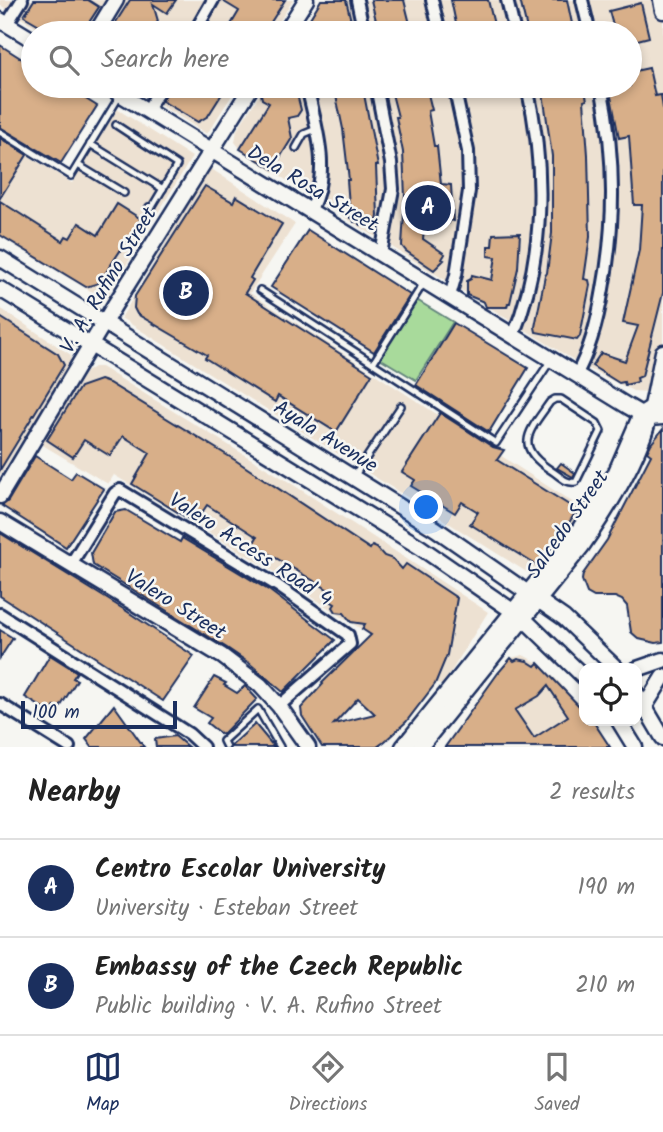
<!DOCTYPE html>
<meta charset="utf-8">
<style>
:root{--surface:#fff;--page:#f6f6f6;--text:#222;--muted:#767676;--line:#e0e0e0;--accent:#1b2f5e}
body{margin:0;font-family:Kalam,sans-serif;background:var(--page);color:var(--text)}
.controls{position:absolute;right:21px;bottom:21px;display:grid;overflow:hidden;border-radius:14px;box-shadow:0 4px 10px #0003}
.controls button{width:63px;height:63px;display:grid;place-items:center;padding:0;border:0;border-bottom:2px solid var(--line);background:var(--surface);color:var(--text);font:35px sans-serif}
.scale{position:absolute;left:21px;bottom:18px;width:156px;box-sizing:border-box;padding-left:7px;border:4px solid #1b2f5e;border-top:0;font-size:19px;line-height:24px;white-space:nowrap;color:#1b2f5e;-webkit-text-stroke:5px #f6f6f2;paint-order:stroke}
.you{position:absolute;left:427px;top:508px;width:24px;height:24px;margin:-18px;border:5px solid #fff;border-radius:50%;background:#1a73e8;box-shadow:0 0 0 10px #1a73e833}
.badge{display:grid;place-items:center;width:46px;height:46px;border-radius:50%;background:var(--accent);color:#fff;font-size:23px;font-weight:700}
.pin{position:absolute;translate:-50% -50%;border:4px solid #fff;box-shadow:0 2px 7px #0006}
.list{margin:0;padding:0;list-style:none}
h2{display:flex;justify-content:space-between;align-items:center;height:91px;margin:0;padding:0 28px;font-size:30px}
h2 small{font-size:23px;font-weight:400;color:var(--muted)}
.list li{display:grid;grid-template-columns:46px 1fr auto;gap:21px;align-items:center;box-sizing:border-box;height:98px;padding:0 28px;border-top:2px solid var(--line)}
.list b{display:block;font-size:26px;white-space:nowrap}
.list p{margin:0;font-size:23px;white-space:nowrap;color:var(--muted)}
.list em{font-size:23px;font-style:normal;color:var(--muted)}
.icon{flex:none;width:38px;height:38px;fill:none;stroke:currentColor;stroke-width:2;stroke-linecap:round;stroke-linejoin:round}
.map{position:relative;flex:none;width:663px;height:747px;overflow:hidden}
.search{position:absolute;background:var(--surface);box-shadow:0 4px 10px #0003;left:21px;right:21px;top:21px;height:77px;display:flex;align-items:center;gap:18px;box-sizing:border-box;padding:0 24px;border-radius:38px;color:var(--muted);font-size:26px}
.sheet{height:287px;background:var(--surface)}
nav{display:flex;justify-content:space-around;align-items:center;box-sizing:border-box;height:98px;border-top:2px solid var(--line);background:var(--surface);font-size:19px;color:var(--muted)}
nav a{display:grid;justify-items:center;gap:4px}
nav .on{color:var(--accent)}
.map>svg:first-child{display:block}
</style>
<div class="map">
<svg width="663" height="747" viewBox="0 0 663 747">
<rect width="100%" height="100%" fill="#f6f6f2"/>
<filter id="ink" filterUnits="userSpaceOnUse"><feTurbulence type="fractalNoise" baseFrequency=".0143" numOctaves="2"/><feDisplacementMap in="SourceGraphic" scale="14" xChannelSelector="R" yChannelSelector="G"/><feConvolveMatrix kernelMatrix="1 2 1 2 8 2 1 2 1" color-interpolation-filters="sRGB"/></filter>
<g filter="url(#ink)">
<!-- built -->
<g fill="#ede1d2">
<path d="M 0,0 L 293,0 L 272,33 L 45,33 L 0,5 Z"/>
<path d="M 320,0 L 663,0 L 663,393 L 633,391 L 585,367 L 318,201 L 242,151 L 235,142 L 237,130 L 265,86 L 630,86 L 630,33 L 299,33 Z"/>
<path d="M 130,86 L 238,86 L 207,134 Z"/>
<path d="M 117,109 L 192,157 L 105,300 L 0,236 L 0,138 L 72,183 Z"/>
<path d="M 210,168 L 295,224 L 250,293 L 583,509 L 567,536 L 533,576 L 121,318 Z"/>
<path d="M 0,308 L 71,355 L 70,362 L 0,476 Z"/>
<path d="M 94,367 L 101,367 L 289,482 L 488,612 L 442,686 L 367,633 L 263,565 L 114,475 L 108,484 L 41,444 L 86,372 Z"/>
<path d="M 523,655 L 538,663 L 557,680 L 584,711 L 584,721 L 593,721 L 611,747 L 445,747 L 506,662 L 511,658 Z"/>
</g>
<!-- green -->
<path fill="#a8da9b" stroke="#62847c" stroke-width="2" d="M 415,299 L 453,322 L 416,380 L 378,357 Z"/>
<!-- building -->
<g fill="#d8af89" stroke="#1b2f5e" stroke-width="2" fill-rule="evenodd">
<path d="M 34,0 L 88,0 L 99,7 L 82,33 L 53,33 L 24,16 Z"/>
<path d="M 130,0 L 176,0 L 167,13 L 153,4 L 158,21 L 150,33 L 109,33 Z"/>
<path d="M 221,0 L 285,0 L 264,33 L 226,33 L 239,11 Z"/>
<path d="M 321,0 L 346,0 L 354,33 L 301,33 Z"/>
<path d="M 371,0 L 404,0 L 410,24 L 414,23 L 416,32 L 379,33 Z"/>
<path d="M 451,0 L 488,0 L 496,33 L 458,33 Z"/>
<path d="M 520,0 L 567,0 L 574,33 L 528,33 Z"/>
<path d="M 641,3 L 649,37 L 630,42 L 630,33 L 615,33 L 609,11 Z"/>
<path d="M 0,45 L 33,66 L 33,86 L 65,86 L 97,106 L 61,163 L 0,127 Z"/>
<path d="M 649,68 L 655,96 L 661,95 L 663,108 L 663,293 L 642,376 L 637,378 L 638,382 L 625,385 L 624,382 L 619,383 L 592,366 L 601,353 L 625,361 L 638,326 L 623,323 L 639,250 L 642,205 L 634,205 L 629,136 L 619,138 L 609,86 L 630,86 L 630,72 Z"/>
<path d="M 171,86 L 185,86 L 196,92 L 200,86 L 227,86 L 208,116 L 198,122 L 162,101 Z"/>
<path d="M 266,86 L 295,86 L 301,110 L 297,116 L 288,118 L 292,138 L 273,169 L 240,149 L 269,103 L 262,99 L 261,94 Z"/>
<path d="M 334,86 L 362,86 L 363,89 L 378,166 L 376,166 L 378,216 L 377,221 L 371,221 L 372,224 L 360,225 L 360,222 L 354,222 L 353,218 L 350,218 L 347,180 L 349,180 L 343,129 Z"/>
<path d="M 390,86 L 426,86 L 432,110 L 428,111 L 434,146 L 437,146 L 441,184 L 451,185 L 453,221 L 449,220 L 449,223 L 425,220 L 423,239 L 445,254 L 442,259 L 444,260 L 434,270 L 406,251 L 402,246 L 405,197 L 403,152 L 396,117 L 398,117 Z"/>
<path d="M 542,86 L 584,86 L 587,100 L 584,101 L 588,155 L 590,237 L 584,279 L 589,280 L 590,285 L 580,336 L 577,340 L 536,332 L 535,327 L 545,276 L 547,273 L 552,233 L 552,156 Z"/>
<path d="M 0,138 L 27,155 L 0,198 Z"/>
<path d="M 205,186 L 233,202 L 236,196 L 282,224 L 250,278 L 253,280 L 245,293 L 372,374 L 336,432 L 278,396 L 275,402 L 205,358 L 207,355 L 137,314 L 134,308 L 135,296 Z"/>
<path d="M 0,201 L 63,241 L 66,236 L 70,238 L 79,223 L 98,235 L 117,204 L 141,219 L 99,283 L 86,287 L 0,235 Z"/>
<path d="M 308,230 L 410,295 L 374,352 L 271,287 Z"/>
<path d="M 520,233 L 518,268 L 510,303 L 508,303 L 507,307 L 486,307 L 484,302 L 467,295 L 467,281 L 471,279 L 472,275 L 492,280 L 496,257 L 488,256 L 488,246 L 492,246 L 493,234 Z"/>
<path d="M 0,317 L 58,354 L 64,365 L 0,470 Z"/>
<path d="M 454,323 L 528,368 L 489,432 L 416,385 Z"/>
<path d="M 100,380 L 109,383 L 235,460 L 370,549 L 372,546 L 377,548 L 384,556 L 393,559 L 402,569 L 406,564 L 457,598 L 447,655 L 435,684 L 406,722 L 384,742 L 377,747 L 322,747 L 302,716 L 301,708 L 323,684 L 322,683 L 371,635 L 362,629 L 365,624 L 351,622 L 344,613 L 336,612 L 333,607 L 335,604 L 327,599 L 332,592 L 253,544 L 257,537 L 207,505 L 195,523 L 132,484 L 150,453 L 123,436 L 110,456 L 84,440 L 73,457 L 47,440 L 80,387 ZM 358,698 L 375,714 L 334,724 Z"/>
<path d="M 440,413 L 493,447 L 504,450 L 497,460 L 577,510 L 558,540 L 539,564 L 536,565 L 470,524 L 478,512 L 462,502 L 455,513 L 411,486 L 415,480 L 402,472 Z"/>
<path d="M 663,429 L 663,642 L 656,643 L 639,639 L 631,632 L 627,606 L 622,600 L 615,597 L 594,597 L 587,593 L 582,580 L 583,574 L 607,540 L 651,455 L 647,452 L 651,444 Z"/>
<path d="M 35,456 L 71,479 L 76,472 L 104,489 L 66,547 L 2,506 L 8,501 Z"/>
<path d="M 561,463 L 575,473 L 573,477 L 557,468 Z"/>
<path d="M 126,510 L 180,542 L 182,538 L 270,591 L 335,640 L 283,692 L 249,663 L 227,648 L 93,565 L 91,553 L 115,512 Z"/>
<path d="M 0,533 L 125,610 L 194,656 L 163,701 L 0,596 Z"/>
<path d="M 0,630 L 13,638 L 0,658 Z"/>
<path d="M 50,655 L 77,672 L 73,678 L 77,680 L 59,709 L 55,706 L 51,713 L 25,697 Z"/>
<path d="M 511,658 L 514,661 L 518,659 L 527,661 L 535,666 L 538,663 L 584,711 L 584,721 L 593,721 L 610,747 L 445,747 L 498,673 ZM 548,686 L 568,716 L 534,738 L 515,710 L 539,696 Z"/>
<path d="M 214,677 L 226,683 L 224,685 L 237,693 L 245,686 L 257,699 L 222,735 L 207,723 L 211,718 L 194,708 Z"/>
<path d="M 114,705 L 144,747 L 92,747 L 86,739 Z"/>
<path d="M 255,724 L 274,747 L 231,747 L 231,746 Z"/>
<path d="M 175,736 L 188,747 L 156,747 L 155,739 Z"/>
</g>
<g fill="none" stroke-linecap="round" stroke-linejoin="round">
<!-- lane casing -->
<g stroke="#1b2f5e" stroke-width="10">
<g id="lane">
<path d="M 116,125 L 177,165 L 152,207 L 149,207"/>
<path d="M 0,132 L 71,176 L 119,97"/>
<path d="M 90,144 L 163,189"/>
<path d="M 296,148 L 304,134 L 316,129"/>
<path d="M 78,165 L 124,193"/>
<path d="M 260,290 L 496,443 L 551,360"/>
<path d="M 373,363 L 423,284"/>
<path d="M 555,399 L 561,399 L 597,423 L 601,431 L 576,482 C 566,484 560,476 552,471 C 513,446 528,433 550,402 Z"/>
<path d="M 355,475 L 401,406"/>
<path d="M 226,747 L 223,741 L 258,709 L 280,747"/>
</g>
</g>
<!-- street casing -->
<g stroke="#1b2f5e" stroke-width="16">
<g id="street">
<path d="M 357,0 L 364,33"/>
<path d="M 432,0 L 440,33"/>
<path d="M 507,0 L 515,33"/>
<path d="M 582,0 L 590,33"/>
<path d="M 7,24 L 22,0"/>
<path d="M 194,33 L 213,0"/>
<path d="M 307,86 C 316,128 332,171 310,211"/>
<path d="M 376,86 L 391,163 L 393,189 L 381,254"/>
<path d="M 147,110 L 162,86"/>
<path d="M 450,296 L 456,275 L 469,191 L 468,151 L 454,86"/>
<path d="M 513,336 C 545,257 546,169 527,86"/>
<path d="M 576,375 C 591,349 598,319 603,289 C 616,220 615,154 601,86"/>
<path d="M 71,564 L 115,493 L 120,490 L 278,586 L 348,635 L 350,644 L 279,706"/>
<path d="M 0,614 L 189,734 L 203,747"/>
<path d="M 0,704 L 69,747"/>
</g>
</g>
<!-- secondary casing -->
<g stroke="#1b2f5e" stroke-width="19">
<g id="secondary">
<path d="M 661,0 L 663,11"/>
<path d="M 0,20 L 33,40"/>
<path d="M 96,33 L 116,0"/>
<path d="M 285,33 L 306,0"/>
<path d="M 107,86 L 629,407 L 648,418 L 663,417"/>
<path d="M 0,258 L 436,529 L 564,618 L 616,668"/>
<path d="M 0,289 L 420,547 L 524,619 L 584,677"/>
<path d="M 0,496 L 114,306 L 252,86"/>
<path d="M 0,522 L 222,656 L 260,685 L 279,706 L 308,747"/>
<path d="M 637,669 L 663,660"/>
<path d="M 637,694 L 663,738"/>
<path d="M 645,706 L 663,677"/>
<path d="M 619,721 L 635,747"/>
<path d="M 403,747 L 578,531 L 615,474 L 641,414 L 649,409 L 663,406"/>
<path d="M 420,747 L 582,546 C 606,511 628,476 643,437 C 653,411 657,379 663,352"/>
</g>
</g>
<!-- lane -->
<use href="#lane" stroke="#f6f6f2" stroke-width="5"/>
<!-- street -->
<use href="#street" stroke="#f6f6f2" stroke-width="10"/>
<!-- secondary -->
<use href="#secondary" stroke="#f6f6f2" stroke-width="14"/>
</g>
</g>
<g text-anchor="middle" stroke-width="5" stroke-linejoin="round" paint-order="stroke">
<!-- street labels -->
<g font-size="21" fill="#1b2f5e" stroke="#f6f6f2">
<text transform="translate(313 188) rotate(31)" y="7">Dela Rosa Street</text>
<text transform="translate(108 280) rotate(-59)" y="7">V. A. Rufino Street</text>
<text transform="translate(326 436) rotate(32)" y="7">Ayala Avenue</text>
<text transform="translate(567 524) rotate(-55)" y="7">Salcedo Street</text>
<text transform="translate(251 549) rotate(33)" y="7">Valero Access Road 4</text>
<text transform="translate(176 604) rotate(32)" y="7">Valero Street</text>
</g>
</g>
</svg>
<div class="controls">
<button><svg class="icon" aria-label="locate" viewBox="0 0 24 24"><circle cx="12" cy="12" r="6"/><path d="M12 2v4M12 18v4M2 12h4M18 12h4"/></svg></button>
</div>
<div class="scale">100 m</div>
<div class="you"></div>
<div class="pin badge" style="left:428px;top:208px">A</div>
<div class="pin badge" style="left:186px;top:293px">B</div>
<div class="search"><svg class="icon" aria-label="search" viewBox="0 0 24 24"><circle cx="10" cy="10" r="6"/><path d="M15 15l6 6"/></svg>Search here</div>
</div>
<section class="sheet">
<h2>Nearby<small>2 results</small></h2>
<ul class="list">
<li><span class="badge">A</span><div><b>Centro Escolar University</b><p>University · Esteban Street</p></div><em>190 m</em></li>
<li><span class="badge">B</span><div><b>Embassy of the Czech Republic</b><p>Public building · V. A. Rufino Street</p></div><em>210 m</em></li>
</ul>
</section>
<nav>
<a class="on"><svg class="icon" aria-label="map" viewBox="0 0 24 24"><path d="M3 6l6-2 6 2 6-2v14l-6 2-6-2-6 2zM9 4v14M15 6v14"/></svg>Map</a>
<a><svg class="icon" aria-label="directions" viewBox="0 0 24 24"><path d="M12 3l9 9-9 9-9-9zM9 14v-3h6M13 9l2 2-2 2"/></svg>Directions</a>
<a><svg class="icon" aria-label="saved" viewBox="0 0 24 24"><path d="M7 4h10v16l-5-4-5 4z"/></svg>Saved</a>
</nav>
